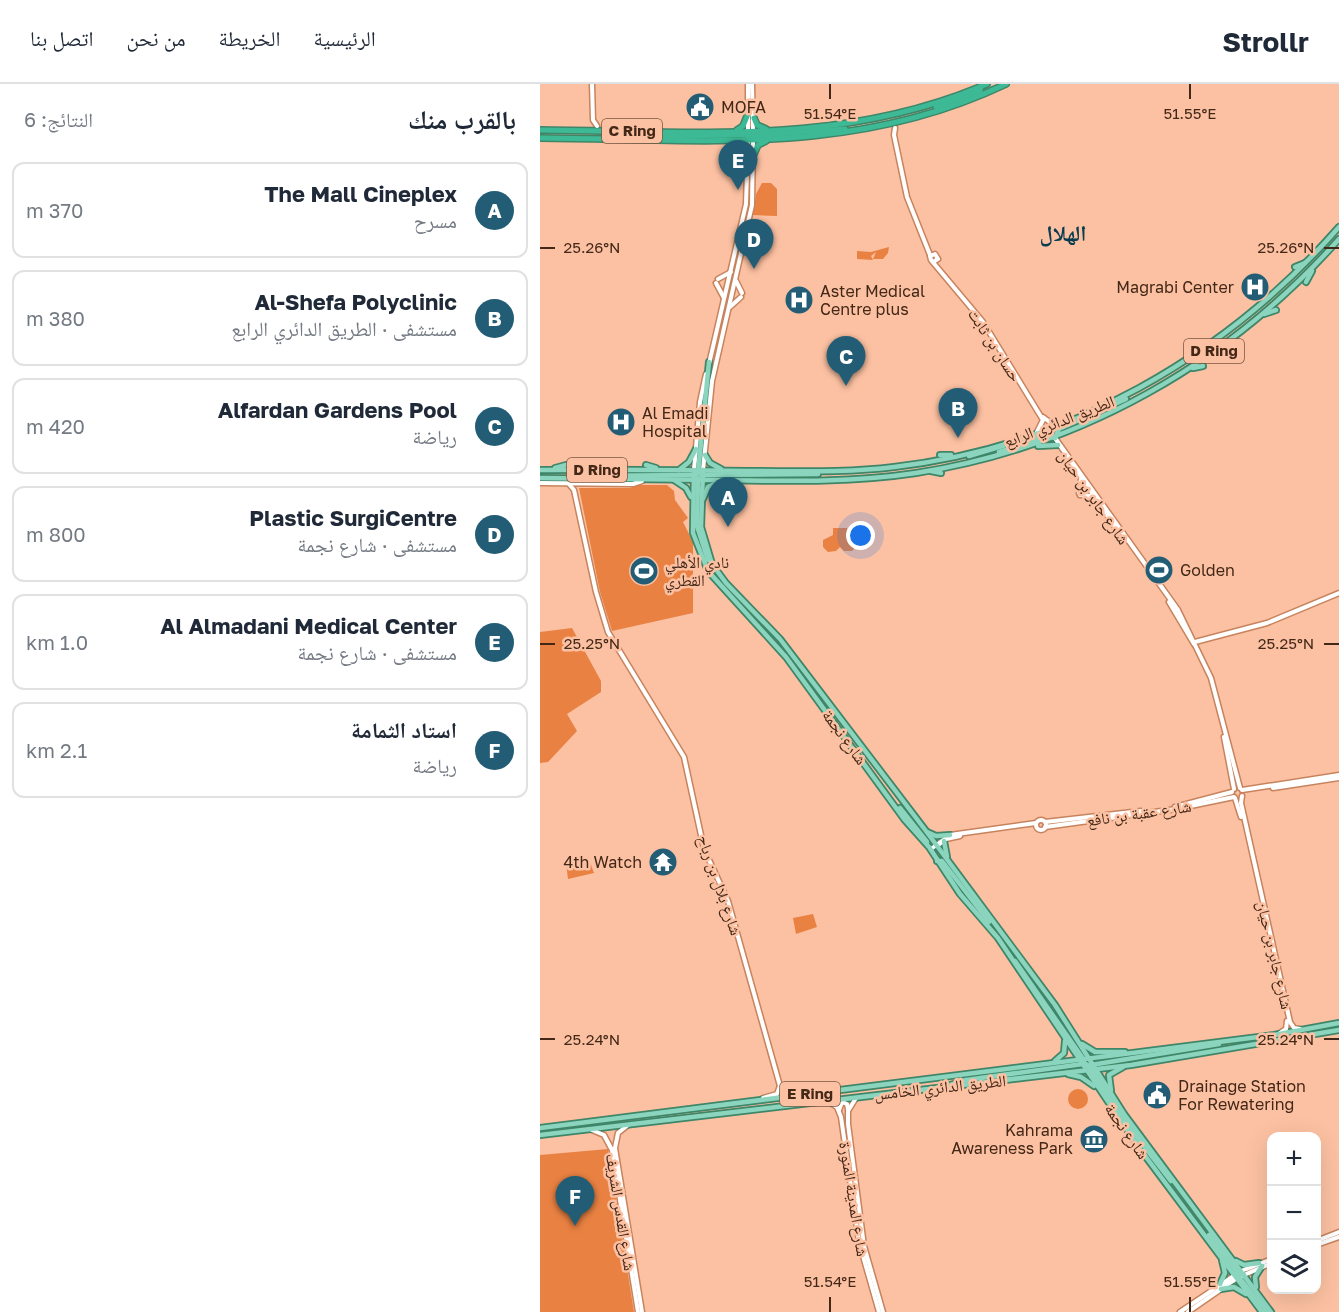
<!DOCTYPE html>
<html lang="ar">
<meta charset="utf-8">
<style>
:root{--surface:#fff;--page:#f6f6f7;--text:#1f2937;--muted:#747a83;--line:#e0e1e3;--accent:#225d75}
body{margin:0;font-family:"Golos Text","Noto Naskh Arabic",sans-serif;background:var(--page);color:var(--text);direction:rtl}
.controls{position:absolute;right:18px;bottom:18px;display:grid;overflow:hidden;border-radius:12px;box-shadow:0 6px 24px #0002}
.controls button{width:54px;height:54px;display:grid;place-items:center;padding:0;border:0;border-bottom:2px solid var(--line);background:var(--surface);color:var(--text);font:30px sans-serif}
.you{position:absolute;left:321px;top:452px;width:21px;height:21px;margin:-15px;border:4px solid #fff;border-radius:50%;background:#1a73e8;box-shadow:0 0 0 9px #1a73e833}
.badge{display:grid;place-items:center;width:39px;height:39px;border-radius:50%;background:var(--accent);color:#fff;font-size:20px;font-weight:700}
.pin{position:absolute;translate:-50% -50px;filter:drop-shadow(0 2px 3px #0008)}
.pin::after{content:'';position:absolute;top:32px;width:21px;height:18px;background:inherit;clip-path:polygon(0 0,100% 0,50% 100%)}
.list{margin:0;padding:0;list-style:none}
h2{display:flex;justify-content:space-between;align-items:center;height:78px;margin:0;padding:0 24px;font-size:26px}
h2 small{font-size:20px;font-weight:400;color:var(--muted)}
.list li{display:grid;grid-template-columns:39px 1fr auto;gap:18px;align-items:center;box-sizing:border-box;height:96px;margin:0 12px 12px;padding:0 12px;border:2px solid var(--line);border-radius:12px}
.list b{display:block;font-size:22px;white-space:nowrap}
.list p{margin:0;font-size:20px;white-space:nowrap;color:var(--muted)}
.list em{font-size:20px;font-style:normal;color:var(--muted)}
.icon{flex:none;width:33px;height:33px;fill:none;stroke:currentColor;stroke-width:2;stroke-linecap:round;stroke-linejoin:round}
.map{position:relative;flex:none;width:799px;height:1228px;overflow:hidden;direction:ltr}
header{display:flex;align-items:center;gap:36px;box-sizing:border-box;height:84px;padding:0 30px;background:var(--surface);border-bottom:2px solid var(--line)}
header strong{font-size:28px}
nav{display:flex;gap:33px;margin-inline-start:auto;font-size:21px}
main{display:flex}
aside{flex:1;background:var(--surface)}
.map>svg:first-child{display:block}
</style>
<header>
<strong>Strollr</strong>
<nav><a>الرئيسية</a><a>الخريطة</a><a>من نحن</a><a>اتصل بنا</a></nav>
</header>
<main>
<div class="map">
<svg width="799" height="1228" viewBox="0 0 799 1228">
<rect width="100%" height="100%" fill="#fcc1a2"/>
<!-- green -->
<g fill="#e98142">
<path d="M 222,99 L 231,99 L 237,105 L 237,132 L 213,131 L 216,110 Z"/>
<path d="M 349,163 L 348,169 L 343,175 L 333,175 L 336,168 L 331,172 L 333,176 L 317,175 L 317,167 L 331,168 Z"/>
<path d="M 98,401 L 127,401 L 134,407 L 135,416 L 148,434 L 143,438 L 153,458 L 153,529 L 72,547 L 60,508 L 39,404 L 90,404 Z"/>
<path d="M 293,444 L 307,444 L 307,451 L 316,456 L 316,463 L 312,467 L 304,467 L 300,463 L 296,467 L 288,468 L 283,463 L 283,456 L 293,451 Z"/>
<path d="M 32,544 L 61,597 L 61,608 L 27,630 L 37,647 L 8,678 L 0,679 L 0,548 Z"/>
<path d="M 48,773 L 54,789 L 28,795 L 26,778 Z"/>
<path d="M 273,830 L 277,843 L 256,850 L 253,834 Z"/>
<circle cx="538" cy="1015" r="10"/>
<path d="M 68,1065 L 94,1228 L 0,1228 L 0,1071 Z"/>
</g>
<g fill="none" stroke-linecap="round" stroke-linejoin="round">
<!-- secondary casing -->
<g stroke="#c7835d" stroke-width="7">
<g id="secondary">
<path d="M 52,0 L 53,36 L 57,42"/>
<path d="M 208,0 L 208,47"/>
<path d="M 212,0 L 213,47"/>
<path d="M 355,44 L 354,51 L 367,113 L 390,171"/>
<path d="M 393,178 L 398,175 L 395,170 L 390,172 L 391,176 L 443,238 L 503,336 L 497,348"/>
<path d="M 178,195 L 191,188"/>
<path d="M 196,197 L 202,209"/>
<path d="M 176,199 L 184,214"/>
<path d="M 190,223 L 201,213"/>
<path d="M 169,280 L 206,120 L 208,55"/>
<path d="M 503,333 L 511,339"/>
<path d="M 515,354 L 638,526 L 671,594 L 700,704"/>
<path d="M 515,354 L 579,449"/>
<path d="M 154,386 L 160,318 L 166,290"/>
<path d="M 163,386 L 172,297 L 212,121 L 213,55"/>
<path d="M 0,399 L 93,400 L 102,397"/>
<path d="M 29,400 L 34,406 L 56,508 L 68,548 L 144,673 L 164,765 L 188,817 L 240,1002 L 247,1009 L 261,1010"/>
<path d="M 539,409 L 541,395"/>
<path d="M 540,411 L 551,412"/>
<path d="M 629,518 L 654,560"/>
<path d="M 655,558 L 727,539 L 799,509"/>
<path d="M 684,653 L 694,705"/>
<path d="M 733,704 L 799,694"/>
<path d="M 702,706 L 799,691"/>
<path d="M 702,712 L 701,719 L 750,938 L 754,944 L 760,945"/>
<path d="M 695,714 L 701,733"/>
<path d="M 635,723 L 692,708"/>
<circle cx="501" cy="741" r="5"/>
<path d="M 505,738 L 601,727"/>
<path d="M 505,743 L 636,725 L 694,713"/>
<path d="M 397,762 L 406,755 L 420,752"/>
<path d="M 391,765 L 410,751 L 496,739"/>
<path d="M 740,949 L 746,945 L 747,937"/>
<path d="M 223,1014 L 237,1010 L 240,1002"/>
<path d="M 316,1014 L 308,1027 L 308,1040 L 324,1162 L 343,1228"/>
<path d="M 289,1018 L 297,1023 L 301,1033 L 319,1158 L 339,1228"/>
<path d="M 299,1026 L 302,1018 L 307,1020 L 308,1025"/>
<path d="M 88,1041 L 78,1049 L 75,1064 L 102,1228"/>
<path d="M 52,1046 L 64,1051 L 72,1066 L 98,1228"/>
<path d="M 776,1157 L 799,1148"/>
<path d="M 776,1161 L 799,1153"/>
<path d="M 640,1228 L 701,1187 L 732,1175"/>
<path d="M 648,1228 L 697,1194 L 732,1179"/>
</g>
</g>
<!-- primary casing -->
<g stroke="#3f8669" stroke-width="8">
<g id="primary">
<path d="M 755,183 L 765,179"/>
<path d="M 766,198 L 772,187"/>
<path d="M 724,230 L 736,226"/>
<path d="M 675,273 L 685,261"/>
<path d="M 653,284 L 663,282"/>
<path d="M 515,354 L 519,345 L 586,315"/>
<path d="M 498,362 L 518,361"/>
<path d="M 459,368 L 501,355 L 501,351"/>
<path d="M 165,371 L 170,379 L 181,385"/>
<path d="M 400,371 L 411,371"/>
<path d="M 429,372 L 503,350 L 515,354"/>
<path d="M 32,381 L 42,384"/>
<path d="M 106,381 L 116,384"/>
<path d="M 15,384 L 26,381"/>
<path d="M 0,386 C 70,385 139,386 209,387 C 257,387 306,389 354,383 C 527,363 685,273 799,143"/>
<path d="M 139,386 L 149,378 L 156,365"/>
<path d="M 154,386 L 153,449 L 168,487 L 246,573 L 364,735 L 389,763 L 420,810 L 458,854 L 600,1065 L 722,1228"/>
<path d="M 163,386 L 161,443 L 172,480 L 186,499 L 240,555 L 386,747 L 515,921 L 584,1030 L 731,1228"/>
<path d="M 391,387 L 401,389"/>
<path d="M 158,389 L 169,278"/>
<path d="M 161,391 L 278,390"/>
<path d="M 39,392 L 155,391 L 163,386"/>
<path d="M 0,394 C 59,395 118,395 177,396 C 243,397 310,399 376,389 C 541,363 688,280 799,155"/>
<path d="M 158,394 L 157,442 L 168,476"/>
<path d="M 134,396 L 146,404 L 151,413"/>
<path d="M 163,415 L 168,403 L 181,397"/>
<path d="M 360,724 L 387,758"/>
<path d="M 387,748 L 396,752 L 410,751"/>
<path d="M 404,757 L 407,773"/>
<path d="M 397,777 L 402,777 L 449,838"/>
<path d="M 475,877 L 544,976"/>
<path d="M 542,960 L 555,968 L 585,968"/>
<path d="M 515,977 L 524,969 L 525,957"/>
<path d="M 541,977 L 549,982 L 580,1031 L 631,1097"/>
<path d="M 551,981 L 679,960"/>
<path d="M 528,990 L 541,993 L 554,1002"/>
<path d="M 404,1003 L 426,996 L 543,980"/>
<path d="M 571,1007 L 569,991 L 583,983"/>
<path d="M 0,1044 L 734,951 L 799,939"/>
<path d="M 0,1051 L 591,981 L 799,946"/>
<path d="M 669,1151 L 698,1189 L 704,1191"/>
<path d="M 696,1177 L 704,1181 L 719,1179"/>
<path d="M 697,1191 L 727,1228"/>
<path d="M 680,1200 L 685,1189 L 682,1176"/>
<path d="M 716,1203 L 715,1193 L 722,1182"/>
<path d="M 681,1205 L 694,1203 L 706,1210"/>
</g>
</g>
<!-- highway casing -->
<g stroke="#3f8669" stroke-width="8">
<g id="highway">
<path d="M 396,23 L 440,7 L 441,2"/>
<path d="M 214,34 L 217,41 L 226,45"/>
<path d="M 0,46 C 154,47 301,63 447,0"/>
<path d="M 197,46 L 203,42 L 208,30"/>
<path d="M 116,52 L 211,51"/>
<path d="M 0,54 C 163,55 313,73 466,0"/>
<path d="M 208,56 L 212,52 L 305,45"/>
<path d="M 197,57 L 204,61 L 209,68"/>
<path d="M 214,70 L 218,61 L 226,57"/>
</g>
</g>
<!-- secondary -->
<use href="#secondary" stroke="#fff" stroke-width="4"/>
<!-- primary -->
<use href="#primary" stroke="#8bd5bf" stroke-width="4.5"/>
<!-- highway -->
<use href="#highway" stroke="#3db995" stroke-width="5"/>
</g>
<!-- ticks -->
<path fill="none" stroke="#432717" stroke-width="2" d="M 290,0 L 290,15M 650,0 L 650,15M 0,164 L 15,164M 784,164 L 799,164M 0,560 L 15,560M 784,560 L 799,560M 0,955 L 15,955M 784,955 L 799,955M 290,1213 L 290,1228M 650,1213 L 650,1228"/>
<!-- icons -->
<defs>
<g id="civic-disc" transform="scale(1.5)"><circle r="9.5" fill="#225d75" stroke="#fcc1a2"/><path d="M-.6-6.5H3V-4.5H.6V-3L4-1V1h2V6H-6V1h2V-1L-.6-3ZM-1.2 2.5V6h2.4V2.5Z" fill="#fff"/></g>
<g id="hospital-disc" transform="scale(1.5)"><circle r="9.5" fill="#225d75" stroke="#fcc1a2"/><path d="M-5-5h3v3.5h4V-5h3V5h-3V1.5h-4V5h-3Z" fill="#fff"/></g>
<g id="stadium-disc" transform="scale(1.5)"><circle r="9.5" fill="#225d75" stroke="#fcc1a2"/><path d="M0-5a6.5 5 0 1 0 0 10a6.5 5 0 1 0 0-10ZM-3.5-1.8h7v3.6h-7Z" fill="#fff"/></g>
<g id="temple-disc" transform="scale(1.5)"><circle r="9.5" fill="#225d75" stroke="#fcc1a2"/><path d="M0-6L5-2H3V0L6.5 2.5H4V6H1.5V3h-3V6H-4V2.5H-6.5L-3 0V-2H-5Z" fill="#fff"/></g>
<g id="museum-disc" transform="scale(1.5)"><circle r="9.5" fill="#225d75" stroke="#fcc1a2"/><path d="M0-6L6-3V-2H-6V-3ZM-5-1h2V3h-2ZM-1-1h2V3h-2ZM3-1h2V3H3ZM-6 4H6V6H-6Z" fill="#fff"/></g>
</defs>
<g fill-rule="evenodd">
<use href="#civic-disc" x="160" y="23"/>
<use href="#hospital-disc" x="715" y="203"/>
<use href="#hospital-disc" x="259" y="216"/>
<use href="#hospital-disc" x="81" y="338"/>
<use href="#stadium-disc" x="619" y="486"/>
<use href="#stadium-disc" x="104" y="487"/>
<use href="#temple-disc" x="123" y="778"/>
<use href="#civic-disc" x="617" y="1011"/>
<use href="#museum-disc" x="554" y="1055"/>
</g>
<g text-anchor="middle" stroke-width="5" stroke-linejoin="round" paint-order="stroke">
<!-- shield labels -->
<g fill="#fcc1a2" stroke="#7a5541" stroke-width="1.5">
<rect x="62" y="35" width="60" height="24" rx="4.5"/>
<rect x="644" y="255" width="60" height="24" rx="4.5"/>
<rect x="27" y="374" width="60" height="24" rx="4.5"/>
<rect x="240" y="998" width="60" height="24" rx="4.5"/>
</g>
<g font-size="15" font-weight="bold" fill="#432717">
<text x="92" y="52">C Ring</text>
<text x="674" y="272">D Ring</text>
<text x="57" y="391">D Ring</text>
<text x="270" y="1015">E Ring</text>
</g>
<!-- poi labels -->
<g font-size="16" fill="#432717" stroke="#fcc1a2" text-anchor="start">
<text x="181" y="29">MOFA</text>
<text x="694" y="209" text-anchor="end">Magrabi Center</text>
<text x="280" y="213">Aster Medical<tspan x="280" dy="18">Centre plus</tspan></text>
<text x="102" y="335">Al Emadi<tspan x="102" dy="18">Hospital</tspan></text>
<text x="125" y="484">نادي الأهلي<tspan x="125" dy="18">القطري</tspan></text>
<text x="640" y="492">Golden</text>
<text x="102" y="784" text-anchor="end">4th Watch</text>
<text x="638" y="1008">Drainage Station<tspan x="638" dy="18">For Rewatering</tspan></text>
<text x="533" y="1052" text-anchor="end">Kahrama<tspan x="533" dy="18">Awareness Park</tspan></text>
</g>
<!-- street labels -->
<g font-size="16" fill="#432717" stroke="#fcc1a2">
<text transform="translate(455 261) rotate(57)" y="6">حسان بن ثابت</text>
<text transform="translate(519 337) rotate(-21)" y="6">الطريق الدائري الرابع</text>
<text transform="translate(554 413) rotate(55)" y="6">شارع جابر بن حيان</text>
<text transform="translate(305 653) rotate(54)" y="6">شارع نجمة</text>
<text transform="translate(599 729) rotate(-8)" y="6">شارع عقبة بن نافع</text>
<text transform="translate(180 801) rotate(71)" y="6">شارع بلال بن رباح</text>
<text transform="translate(735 871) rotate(77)" y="6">شارع جابر بن حيان</text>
<text transform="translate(400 1003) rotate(-6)" y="6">الطريق الدائري الخامس</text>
<text transform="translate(587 1047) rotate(55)" y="6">شارع نجمة</text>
<text transform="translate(314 1115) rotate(81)" y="6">شارع المدينة المنورة</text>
<text transform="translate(81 1128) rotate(81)" y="6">شارع القدس الشريف</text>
</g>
<!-- district labels -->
<g font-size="22" font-weight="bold" fill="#0a3c4f" stroke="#fcc1a2">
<text x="523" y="157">الهلال</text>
</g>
</g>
<g font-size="15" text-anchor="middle" fill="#432717" stroke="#fcc1a2" stroke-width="5" stroke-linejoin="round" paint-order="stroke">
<text x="290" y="35">51.54°E</text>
<text x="650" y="35">51.55°E</text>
<text x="52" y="169">25.26°N</text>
<text x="746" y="169">25.26°N</text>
<text x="52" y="565">25.25°N</text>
<text x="746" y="565">25.25°N</text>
<text x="52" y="961">25.24°N</text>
<text x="746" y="961">25.24°N</text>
<text x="290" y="1203">51.54°E</text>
<text x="650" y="1203">51.55°E</text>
</g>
</svg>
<div class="controls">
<button>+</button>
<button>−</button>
<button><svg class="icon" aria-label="layers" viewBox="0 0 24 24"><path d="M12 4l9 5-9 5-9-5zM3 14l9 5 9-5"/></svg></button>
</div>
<div class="you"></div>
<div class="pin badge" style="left:188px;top:443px">A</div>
<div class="pin badge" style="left:418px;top:354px">B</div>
<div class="pin badge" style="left:306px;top:302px">C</div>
<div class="pin badge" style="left:214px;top:185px">D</div>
<div class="pin badge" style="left:198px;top:106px">E</div>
<div class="pin badge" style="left:35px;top:1142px">F</div>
</div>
<aside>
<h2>بالقرب منك<small>النتائج: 6</small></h2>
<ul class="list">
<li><span class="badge">A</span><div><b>The Mall Cineplex</b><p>مسرح</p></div><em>370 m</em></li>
<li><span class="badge">B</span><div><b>Al-Shefa Polyclinic</b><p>مستشفى · الطريق الدائري الرابع</p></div><em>380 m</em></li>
<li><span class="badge">C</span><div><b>Alfardan Gardens Pool</b><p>رياضة</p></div><em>420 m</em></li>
<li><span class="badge">D</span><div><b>Plastic SurgiCentre</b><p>مستشفى · شارع نجمة</p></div><em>800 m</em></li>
<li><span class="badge">E</span><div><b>Al Almadani Medical Center</b><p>مستشفى · شارع نجمة</p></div><em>1.0 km</em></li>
<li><span class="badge">F</span><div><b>استاد الثمامة</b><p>رياضة</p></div><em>2.1 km</em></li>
</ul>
</aside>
</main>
